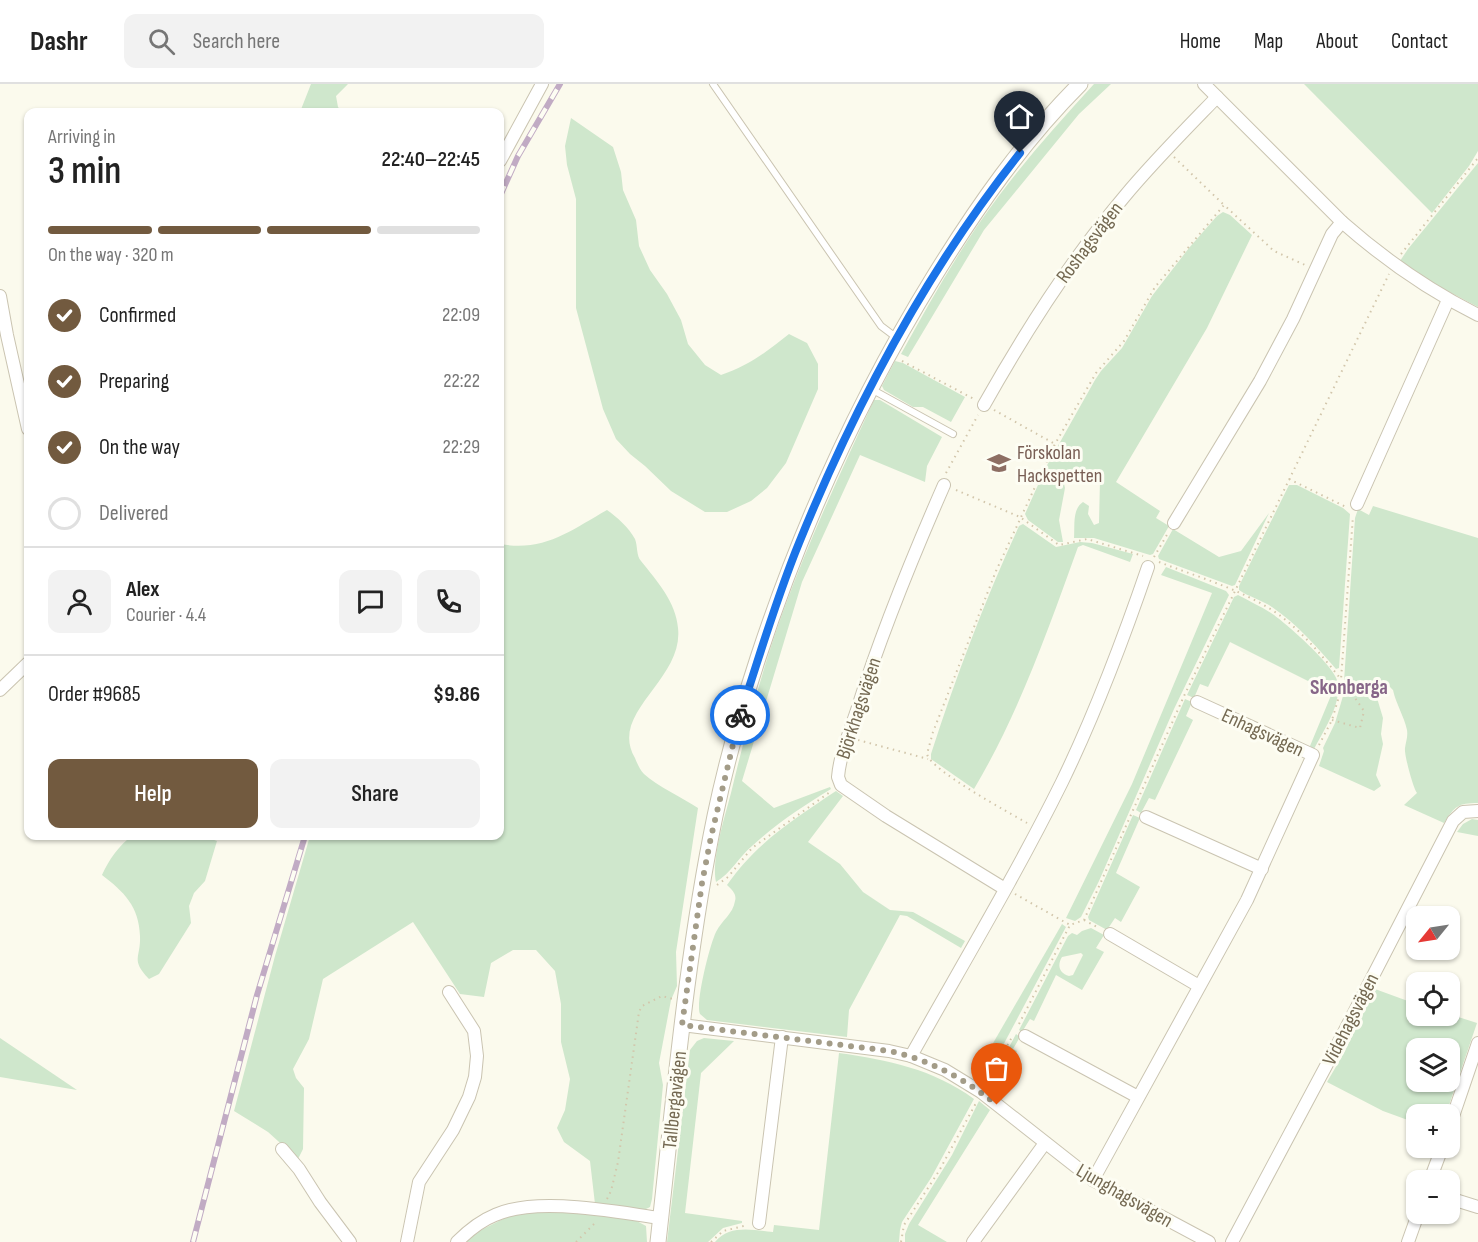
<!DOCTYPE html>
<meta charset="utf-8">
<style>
:root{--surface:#fff;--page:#f2f2f2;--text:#222;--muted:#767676;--line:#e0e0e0;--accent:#725a3f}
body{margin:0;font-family:"Sofia Sans Condensed",sans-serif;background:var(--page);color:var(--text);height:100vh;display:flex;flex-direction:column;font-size:22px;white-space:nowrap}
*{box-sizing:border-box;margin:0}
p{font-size:20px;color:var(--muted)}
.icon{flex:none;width:33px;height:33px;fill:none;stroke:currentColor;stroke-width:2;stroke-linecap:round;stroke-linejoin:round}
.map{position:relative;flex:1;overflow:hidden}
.drawer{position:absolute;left:24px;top:24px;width:480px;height:732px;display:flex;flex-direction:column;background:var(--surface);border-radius:12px;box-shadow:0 2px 4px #0004}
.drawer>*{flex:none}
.needle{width:39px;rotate:240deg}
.fabs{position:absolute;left:1406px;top:822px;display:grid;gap:12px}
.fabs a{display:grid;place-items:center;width:54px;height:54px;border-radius:12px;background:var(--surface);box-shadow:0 2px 4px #0004;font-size:30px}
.pin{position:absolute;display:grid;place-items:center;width:51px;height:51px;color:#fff;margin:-62px -26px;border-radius:50% 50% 50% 0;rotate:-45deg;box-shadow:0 0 6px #0007}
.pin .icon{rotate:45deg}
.courier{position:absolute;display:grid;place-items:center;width:60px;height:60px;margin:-30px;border:4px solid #1a73e8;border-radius:50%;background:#fff;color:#222;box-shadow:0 2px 8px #0007}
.summary em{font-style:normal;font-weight:600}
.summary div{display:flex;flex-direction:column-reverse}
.summary{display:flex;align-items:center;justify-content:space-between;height:102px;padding:0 24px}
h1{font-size:39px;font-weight:600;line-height:45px}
.bar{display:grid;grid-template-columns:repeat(4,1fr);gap:9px 6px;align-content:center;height:72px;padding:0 24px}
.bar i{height:8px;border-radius:4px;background:var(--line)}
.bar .selected{background:var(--accent)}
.bar p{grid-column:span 4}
.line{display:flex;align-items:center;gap:15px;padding:0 24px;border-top:2px solid var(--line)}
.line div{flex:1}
.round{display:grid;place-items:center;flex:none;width:63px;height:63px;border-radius:12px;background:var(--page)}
ol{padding:0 24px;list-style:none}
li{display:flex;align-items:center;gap:18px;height:66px}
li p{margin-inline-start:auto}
li .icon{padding:6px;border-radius:50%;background:var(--accent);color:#fff;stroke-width:4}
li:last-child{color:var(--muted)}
li i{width:33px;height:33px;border:3px solid var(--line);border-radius:50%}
.action{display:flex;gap:12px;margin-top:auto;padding:12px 24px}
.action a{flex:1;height:69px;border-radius:12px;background:var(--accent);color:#fff;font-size:24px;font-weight:600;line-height:69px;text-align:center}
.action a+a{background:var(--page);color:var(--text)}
header{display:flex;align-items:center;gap:36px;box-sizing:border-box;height:84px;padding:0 30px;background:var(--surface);border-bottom:2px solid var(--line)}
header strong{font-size:28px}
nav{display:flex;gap:33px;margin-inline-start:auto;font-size:21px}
.search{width:420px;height:54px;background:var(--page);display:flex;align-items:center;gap:15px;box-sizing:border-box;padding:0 21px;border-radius:12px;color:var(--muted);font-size:22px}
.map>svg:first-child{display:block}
</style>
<header>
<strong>Dashr</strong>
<div class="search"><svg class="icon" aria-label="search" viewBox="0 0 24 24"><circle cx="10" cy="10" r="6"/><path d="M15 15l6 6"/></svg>Search here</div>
<nav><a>Home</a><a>Map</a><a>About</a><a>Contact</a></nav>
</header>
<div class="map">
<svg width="1478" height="1158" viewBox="0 0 1478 1158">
<rect width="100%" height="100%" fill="#fbfaed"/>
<!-- green -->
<g fill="#cfe7cc" fill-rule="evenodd">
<polygon points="311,0 348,0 336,12 338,23 342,28 300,28"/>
<path d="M1094 0H1111L1079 30 984 146 908 273 901 270C931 216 961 162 998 113 1028 73 1060 37 1094 0Z"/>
<polygon points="1304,0 1478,0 1478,67 1469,82 1432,129"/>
<path d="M571 34 613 63 621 88 623 106 636 136 639 162 650 186 667 210 681 236 688 260 705 281 721 291C748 282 768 267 789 250L807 259 818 280V305L786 379 767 404 751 417 727 428H705L671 407 645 382 630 370 616 355 603 325 576 224V115L567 81 565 62Z"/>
<polygon points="1478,79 1478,223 1440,203 1400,177 1408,165"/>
<path d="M1223 128 1230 131 1252 151 1207 244 1116 398 1160 427 1156 434 1169 442 1153 470 1150 471 1094 454H1074C1075 442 1072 425 1083 418L1089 422 1088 430 1094 441 1099 439 1100 396C1091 387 1074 382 1062 390L1065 404 1059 436 1063 458H1058L1028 436 1025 430 1046 383 1095 296 1101 287 1122 264 1152 212 1189 164 1217 132Z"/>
<polygon points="895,277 903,279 965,313 951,338 923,323 913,323 884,306 882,302"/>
<path d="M874 316H880L942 353 927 382 925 398 860 371 802 498 742 697 774 724 830 703 831 705C803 722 776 740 752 762 739 773 731 789 716 798 711 776 725 732 731 709 746 647 762 585 784 525 810 454 842 385 874 316Z"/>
<path d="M1289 401H1297L1343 424 1350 430 1339 584 1336 585C1317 563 1297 540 1272 523 1262 516 1249 513 1239 506V502Z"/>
<path d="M1373 422 1478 454V719C1458 719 1455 722 1444 739L1404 721 1417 709C1413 704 1404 670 1405 664 1406 657 1408 653 1407 646 1404 632 1396 620 1393 606L1390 603 1377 614 1383 634 1381 650 1383 660 1376 691 1381 702 1374 707 1319 682 1324 667 1323 664 1335 639 1343 612 1355 434 1358 425 1369 431Z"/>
<path d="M607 426C617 433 629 444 635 455 638 463 636 471 641 477 657 497 676 518 678 544 684 596 608 628 635 674 637 679 640 686 644 690 657 702 683 714 698 724L676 868 677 902 671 916 659 979 663 1001 652 1115 650 1123 644 1126 595 1120 590 1077 564 1058 557 1044 565 1026 570 995 561 958V920L555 887 536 866H513L491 879 484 913 460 910 413 838 323 895 309 955 293 985 296 994 304 1004 303 1065 298 1075 268 1048 234 1027 275 872 310 752H500V460C544 468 570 447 607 426Z"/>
<polygon points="1269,429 1235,501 1232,502 1159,475 1158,472 1173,445 1219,473 1241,467"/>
<path d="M1023 440 1056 463 1080 458 1092 459 1133 470 1130 478 1083 461 1078 463C1048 546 1019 629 974 705L931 675V670C956 592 985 516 1019 442Z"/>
<polygon points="1166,483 1226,507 1229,511 1174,625 1099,797 1081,833 1075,837 1066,834 1132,700 1212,509 1161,491"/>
<path d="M1238 511C1249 517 1260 522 1271 529 1285 538 1336 583 1338 599 1341 621 1324 646 1314 665L1310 662 1332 609 1230 558 1208 603 1200 600 1194 614 1187 611 1234 513Z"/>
<polygon points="1185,615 1192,618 1186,632 1193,636 1155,716 1149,714 1141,729 1136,726"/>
<path d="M836 707 843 712 808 758 840 780 863 808 890 826 913 828 965 857 961 864 907 832 900 831 849 926 847 953 707 936 700 930C695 919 710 860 716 848 722 836 733 830 735 817 737 810 732 806 727 801 756 759 794 735 836 707Z"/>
<polygon points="1133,731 1140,734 1116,789 1140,803 1121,838 1115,834 1107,846 1089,836 1088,833"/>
<polygon points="1472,735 1478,736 1478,752 1457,748 1463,740"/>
<path d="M132 752H203L217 757 205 797 194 809 189 822 191 839 159 890 149 895C130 875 141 874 140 852 139 822 124 808 102 791 108 777 120 760 132 752Z"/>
<polygon points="1062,840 1066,843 983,999 974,992"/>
<path d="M1091 844 1104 851 1096 864 1104 868 1082 906 1056 891 1034 937 1030 935 1022 948 1019 946 1068 852 1072 849 1077 851 1082 847ZM1081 869 1083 871 1073 891 1069 892C1059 889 1057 881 1062 873Z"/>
<path d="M1375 905 1416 920V932L1449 930 1477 939 1446 1030H1416V1039L1383 1027 1327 998 1344 969ZM1449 964V998H1416V964Z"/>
<polygon points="1016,950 1020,953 1013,965 1017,967 995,1009 988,1003"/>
<polygon points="0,954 77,1006 0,993"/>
<polygon points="704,954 734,957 701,989 685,1129 742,1137 742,1139 723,1144 708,1158 667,1158 690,966 697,957"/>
<path d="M839 969C888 976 933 985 974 1015L931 1094 902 1138 900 1146 899 1158H715C729 1140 754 1146 773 1148L774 1141 819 1146Z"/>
<polygon points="979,1017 990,1026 918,1141 947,1158 905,1158 905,1150 909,1140 952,1071"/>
<polygon points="551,1126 633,1135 646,1142 647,1158 464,1158 473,1150 509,1132"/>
</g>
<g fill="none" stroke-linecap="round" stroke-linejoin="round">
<!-- service casing -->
<g stroke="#cac4b1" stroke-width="8">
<g id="service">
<polyline points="713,0 881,242 897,254"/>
<polyline points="873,306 953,350"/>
</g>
</g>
<!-- minor casing -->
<g stroke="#cac4b1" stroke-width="14">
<g id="minor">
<path d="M1204 0 1342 138C1384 175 1428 206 1478 231"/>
<polyline points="500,77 542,0"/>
<polyline points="0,212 7,251 28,345"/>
<path d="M984 321C1025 248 1070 177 1124 113 1153 78 1185 46 1217 13"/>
<path d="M944 401C912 474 882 547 858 623 851 645 840 669 838 693L841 701 886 732 1005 805"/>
<polyline points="1357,420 1448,216"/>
<polyline points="1174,439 1260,297 1293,235 1332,150 1342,138"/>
<polyline points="0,606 28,579"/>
<polyline points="1146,733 1262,785"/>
<polyline points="1110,850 1199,902"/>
<polyline points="682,941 889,967 911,972 945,986 981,1008 1093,1096 1209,1158"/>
<polyline points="1025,952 1138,1013"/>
<path d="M911 972C962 881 1016 791 1062 698 1096 628 1123 556 1148 483"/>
<polyline points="1449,1044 1478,959"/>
<polyline points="282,1065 299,1085 320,1118 350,1158"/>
<polyline points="1093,1096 1247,816 1313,671 1197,618"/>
<polyline points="1430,1096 1442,1064"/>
<polyline points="1449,1114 1478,1123"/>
<polyline points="759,1139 782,953"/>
<polyline points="407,1158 419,1098 453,1046 469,1013 475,993 477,972 474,947 449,908"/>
<path d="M457 1158C468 1147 480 1137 495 1131 537 1112 615 1128 660 1134"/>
<polyline points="973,1158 1045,1059"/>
<polyline points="1232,1158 1342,952 1453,737 1463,728 1478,727"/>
<polyline points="1408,1158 1418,1130"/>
</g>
</g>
<!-- tertiary casing -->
<g stroke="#cac4b1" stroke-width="17">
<path id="tertiary" d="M658 1158C674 1016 686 873 715 732 726 679 741 626 758 574 802 440 861 311 935 191 977 123 1023 57 1080 0"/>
</g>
<!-- path -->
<g stroke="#d2c6ab" stroke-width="2" stroke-dasharray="1.5 4.5" stroke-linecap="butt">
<polyline points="1174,73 1224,121"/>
<polyline points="1401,170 1478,74"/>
<polyline points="902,277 974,315"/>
<polyline points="994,326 1055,360"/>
<polyline points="946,389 978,331"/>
<polyline points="1289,395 1346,423"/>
<polyline points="956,406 1020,433 1059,461 1087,455 1143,472"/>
<polyline points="1154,473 1168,449"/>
<path d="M1159 478C1195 492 1234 503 1267 523 1296 540 1319 568 1340 594"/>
<polyline points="1332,636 1360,644 1364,627 1353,611 1340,609"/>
<polyline points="858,656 928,675"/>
<polyline points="1319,661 1332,636 1340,609 1353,432"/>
<path d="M1027 739C1010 729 930 686 927 670L933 648 996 487 1055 360 1096 289 1124 257 1155 203 1224 121 1274 167 1305 181"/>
<polyline points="717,801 728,793 752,764 830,708"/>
<polyline points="1015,810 1070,841"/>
<polyline points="1084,836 1099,844"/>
<polyline points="1019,940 1070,841 1084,836 1184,612 1389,190"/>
<polyline points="987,998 1012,953"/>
<polyline points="607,1115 611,1107 618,1078 639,928 642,922 662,912 673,915"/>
<polyline points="576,1158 595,1139"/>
<polyline points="711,1158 723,1147 748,1141"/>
<polyline points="901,1158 904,1141 939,1087 976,1019"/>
</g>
<!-- service -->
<use href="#service" stroke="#fff" stroke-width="6"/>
<!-- minor -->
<use href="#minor" stroke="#fff" stroke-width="12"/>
<!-- tertiary -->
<use href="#tertiary" stroke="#fff" stroke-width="15"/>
<!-- rail casing -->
<g stroke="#c1abc4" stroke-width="6">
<g id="rail">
<polyline points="500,112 518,72 560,0"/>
<polyline points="193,1158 257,911 305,752"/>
</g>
</g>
<!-- rail -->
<use href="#rail" stroke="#fdfdf3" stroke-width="4" stroke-dasharray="11" stroke-linecap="butt"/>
</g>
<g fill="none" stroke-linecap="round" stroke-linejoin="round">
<!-- done -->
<path stroke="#a39c88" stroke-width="6" stroke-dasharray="0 10.8" d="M740 631 711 753 702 799 682 941 890 967C930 976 965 995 997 1021"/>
<!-- route -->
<path stroke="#1a73e8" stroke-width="8" d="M740 631C759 574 776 515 799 459 855 321 927 186 1020 69"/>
</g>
<!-- icons -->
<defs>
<g id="school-bare" transform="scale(1.8)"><path d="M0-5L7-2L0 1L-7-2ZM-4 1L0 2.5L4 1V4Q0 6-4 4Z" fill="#8d6e63" stroke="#fdfdf3" stroke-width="2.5" paint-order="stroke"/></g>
</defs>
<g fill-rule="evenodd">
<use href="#school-bare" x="999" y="379"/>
</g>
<g text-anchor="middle" stroke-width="6" stroke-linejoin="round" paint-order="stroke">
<!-- street labels -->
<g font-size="20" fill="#746952" stroke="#fdfdf3">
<text transform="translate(1089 158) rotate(-53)" y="7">Roshagsvägen</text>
<text transform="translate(858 624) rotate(-72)" y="7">Björkhagsvägen</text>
<text transform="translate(1263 648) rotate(25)" y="7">Enhagsvägen</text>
<text transform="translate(1350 935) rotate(-63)" y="7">Videhagsvägen</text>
<text transform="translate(674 1016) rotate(-84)" y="7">Tallbergavägen</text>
<text transform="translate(1125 1111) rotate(30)" y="7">Ljunghagsvägen</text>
</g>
<!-- education labels -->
<g font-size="20" fill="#785e54" stroke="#fdfdf3" text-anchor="start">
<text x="1017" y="375">Förskolan<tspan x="1017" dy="23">Hackspetten</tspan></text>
</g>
<!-- neighbourhood labels -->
<g font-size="21" font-weight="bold" fill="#876688" stroke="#fdfdf3">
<text x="1349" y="610">Skonberga</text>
</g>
</g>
</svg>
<div class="fabs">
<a><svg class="needle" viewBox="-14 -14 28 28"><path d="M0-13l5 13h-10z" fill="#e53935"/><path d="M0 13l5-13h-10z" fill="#767676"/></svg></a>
<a><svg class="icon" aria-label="locate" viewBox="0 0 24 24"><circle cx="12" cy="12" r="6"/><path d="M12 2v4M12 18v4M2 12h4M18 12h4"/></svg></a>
<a><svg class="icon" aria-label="layers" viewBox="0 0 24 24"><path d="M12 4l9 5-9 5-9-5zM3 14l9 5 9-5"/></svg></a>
<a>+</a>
<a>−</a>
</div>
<div class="pin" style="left:997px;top:1021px;background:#ea580c"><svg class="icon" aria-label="bag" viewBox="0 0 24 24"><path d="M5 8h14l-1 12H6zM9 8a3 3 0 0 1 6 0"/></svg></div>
<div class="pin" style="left:1020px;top:69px;background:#1f2937"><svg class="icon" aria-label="home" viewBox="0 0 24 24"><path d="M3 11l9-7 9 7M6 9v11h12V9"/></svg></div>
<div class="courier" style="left:740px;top:631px"><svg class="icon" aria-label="bike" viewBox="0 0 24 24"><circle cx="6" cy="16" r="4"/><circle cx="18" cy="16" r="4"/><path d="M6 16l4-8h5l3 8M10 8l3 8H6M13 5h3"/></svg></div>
<section class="drawer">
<div class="summary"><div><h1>3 min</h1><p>Arriving in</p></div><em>22:40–22:45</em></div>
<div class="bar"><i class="selected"></i><i class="selected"></i><i class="selected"></i><i></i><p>On the way · 320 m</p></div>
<ol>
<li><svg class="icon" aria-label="check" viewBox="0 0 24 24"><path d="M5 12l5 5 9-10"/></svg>Confirmed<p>22:09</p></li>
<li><svg class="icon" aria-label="check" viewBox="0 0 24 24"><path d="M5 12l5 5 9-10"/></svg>Preparing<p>22:22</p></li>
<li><svg class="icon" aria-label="check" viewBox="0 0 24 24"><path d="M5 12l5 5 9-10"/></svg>On the way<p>22:29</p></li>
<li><i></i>Delivered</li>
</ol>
<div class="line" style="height:108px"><a class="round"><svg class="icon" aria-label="person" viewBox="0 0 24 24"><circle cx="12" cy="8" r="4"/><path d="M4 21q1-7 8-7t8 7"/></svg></a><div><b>Alex</b><p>Courier · 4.4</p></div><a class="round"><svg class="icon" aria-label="chat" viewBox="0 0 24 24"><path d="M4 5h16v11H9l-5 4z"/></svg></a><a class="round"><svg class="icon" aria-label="phone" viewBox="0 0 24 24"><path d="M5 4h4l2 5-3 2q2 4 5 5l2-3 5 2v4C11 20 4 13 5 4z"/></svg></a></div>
<div class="line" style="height:78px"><div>Order #9685</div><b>$9.86</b></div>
<div class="action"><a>Help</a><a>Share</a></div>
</section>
</div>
